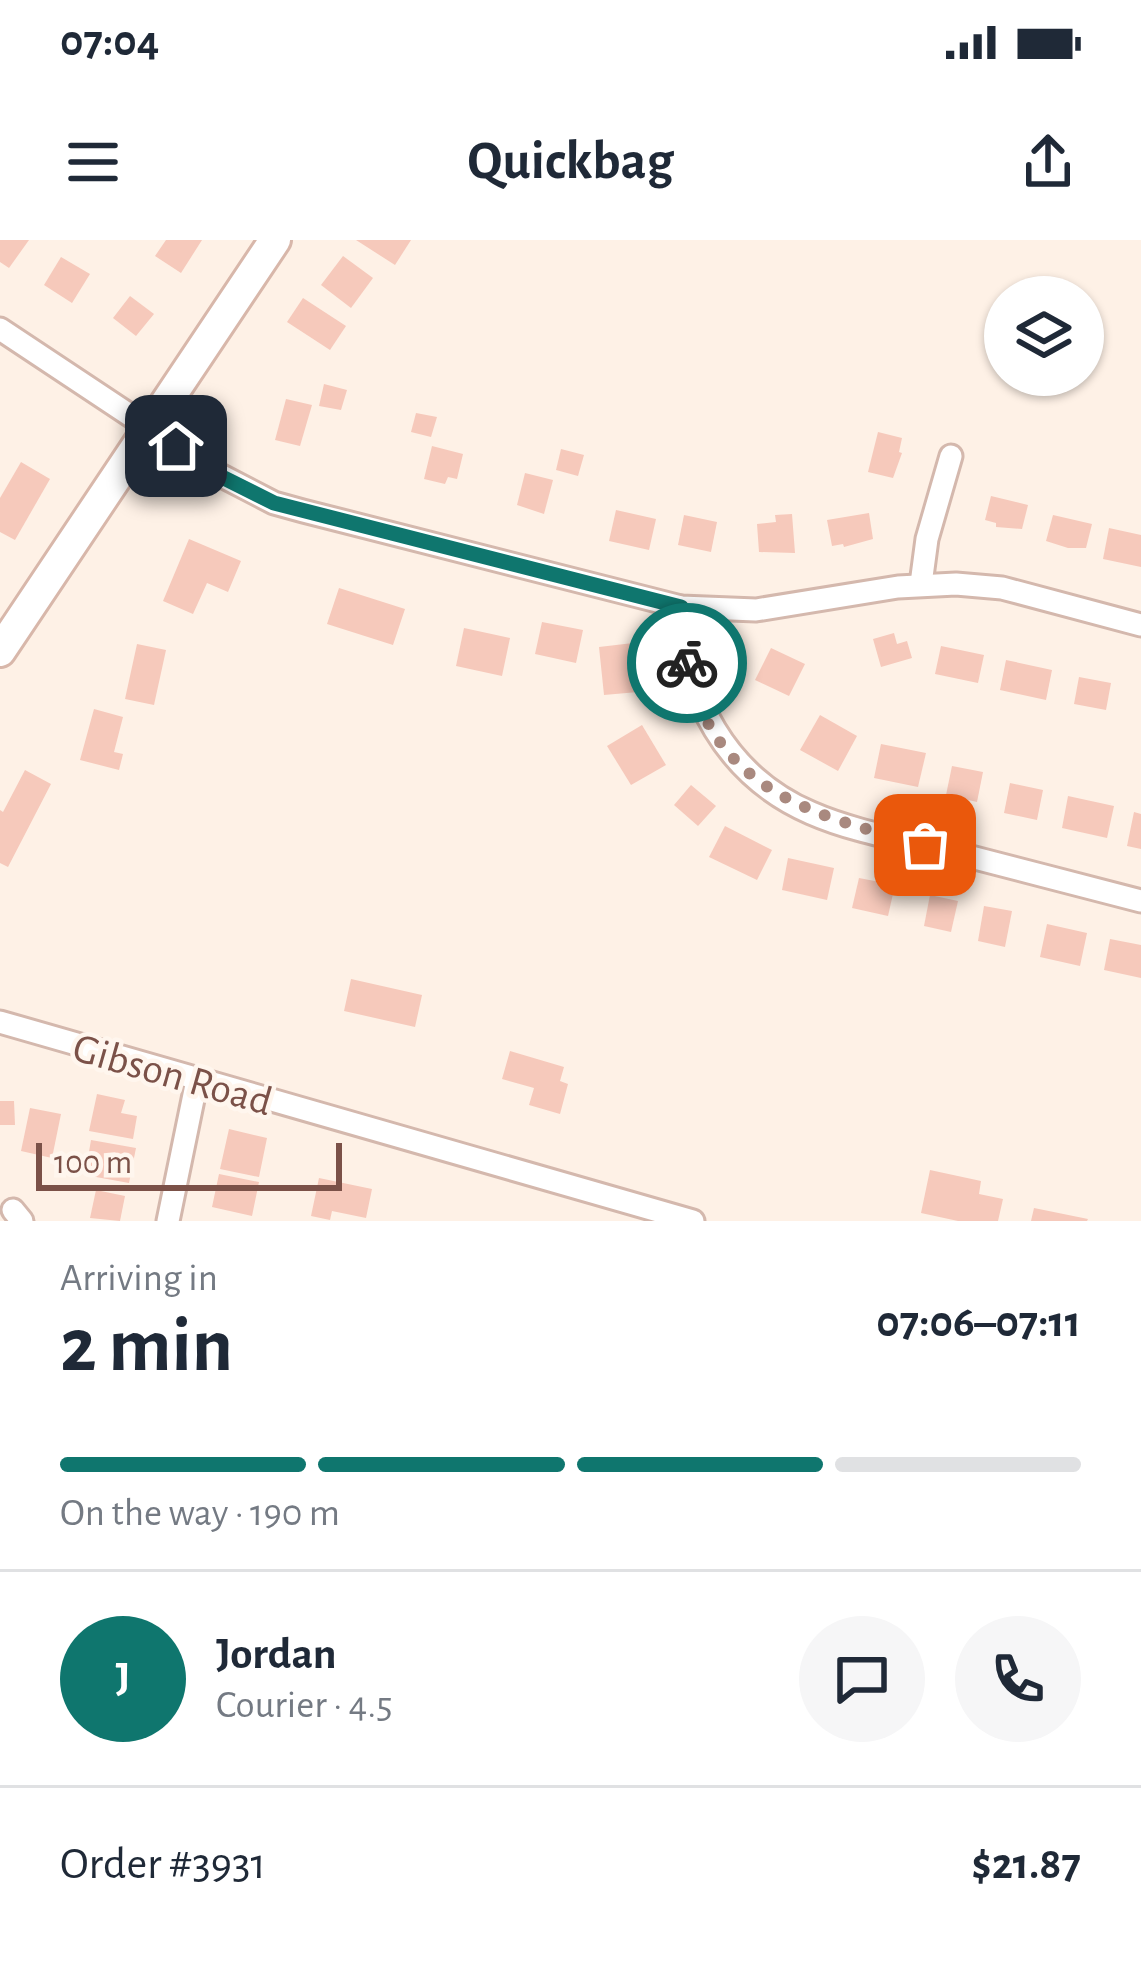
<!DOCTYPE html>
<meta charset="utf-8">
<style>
:root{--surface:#fff;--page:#f6f6f7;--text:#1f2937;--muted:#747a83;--line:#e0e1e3;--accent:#0f766e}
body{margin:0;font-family:"Alegreya Sans",sans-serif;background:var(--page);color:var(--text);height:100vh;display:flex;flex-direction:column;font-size:45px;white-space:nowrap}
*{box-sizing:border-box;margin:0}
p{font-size:39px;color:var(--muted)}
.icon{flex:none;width:66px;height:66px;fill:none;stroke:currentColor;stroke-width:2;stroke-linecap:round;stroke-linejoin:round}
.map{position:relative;height:981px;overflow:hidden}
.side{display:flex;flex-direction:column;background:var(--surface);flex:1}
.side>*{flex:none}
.fabs{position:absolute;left:984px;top:36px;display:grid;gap:24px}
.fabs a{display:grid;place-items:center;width:120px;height:120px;border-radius:50%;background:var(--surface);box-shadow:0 3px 9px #0004;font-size:60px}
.scale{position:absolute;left:36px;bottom:30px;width:306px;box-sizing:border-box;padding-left:12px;border:6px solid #7b5148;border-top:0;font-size:33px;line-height:42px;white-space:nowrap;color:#7b5148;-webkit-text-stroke:9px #fff6ee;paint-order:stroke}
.pin{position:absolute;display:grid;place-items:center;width:102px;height:102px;color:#fff;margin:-51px;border-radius:24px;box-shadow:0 6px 18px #0006}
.courier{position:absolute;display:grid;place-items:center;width:120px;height:120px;margin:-60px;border:9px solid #0f766e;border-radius:50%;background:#fff;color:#222;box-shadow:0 3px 15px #0007}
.overview em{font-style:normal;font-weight:600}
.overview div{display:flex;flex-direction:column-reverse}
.overview{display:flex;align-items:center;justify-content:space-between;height:204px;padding:0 60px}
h1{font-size:78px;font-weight:600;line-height:90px}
.bar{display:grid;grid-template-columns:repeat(4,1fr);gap:18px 12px;align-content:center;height:144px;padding:0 60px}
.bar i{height:15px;border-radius:9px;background:var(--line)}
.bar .on{background:var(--accent)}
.bar p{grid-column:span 4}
.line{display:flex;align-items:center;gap:30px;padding:0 60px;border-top:3px solid var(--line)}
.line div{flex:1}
.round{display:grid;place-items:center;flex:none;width:126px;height:126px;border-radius:63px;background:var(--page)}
.status{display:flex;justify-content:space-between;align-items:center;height:84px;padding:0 60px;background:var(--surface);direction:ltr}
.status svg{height:33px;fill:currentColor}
header{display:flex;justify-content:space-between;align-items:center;height:156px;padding:0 60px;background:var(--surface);font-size:54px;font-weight:600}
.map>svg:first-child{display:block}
</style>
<div class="status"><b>07:04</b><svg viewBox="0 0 49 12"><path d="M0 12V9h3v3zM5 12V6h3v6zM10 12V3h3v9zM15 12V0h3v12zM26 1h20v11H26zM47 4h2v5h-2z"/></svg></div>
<header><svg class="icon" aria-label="menu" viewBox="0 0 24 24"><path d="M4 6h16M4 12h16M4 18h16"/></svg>Quickbag<svg class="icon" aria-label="share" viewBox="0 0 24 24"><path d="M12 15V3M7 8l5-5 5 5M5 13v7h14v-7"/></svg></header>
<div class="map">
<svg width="1141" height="981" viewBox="0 0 1141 981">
<rect width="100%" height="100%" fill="#fef1e6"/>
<!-- building -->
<g fill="#f6c9bb">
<polygon points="0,0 29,0 9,28 0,22"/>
<polygon points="166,0 202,0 181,33 155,16"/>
<polygon points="356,0 411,0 395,25"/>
<polygon points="343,16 373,38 351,68 321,45"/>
<polygon points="61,17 90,34 72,63 44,45"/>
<polygon points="130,56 154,74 136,96 113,78"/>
<polygon points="303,58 346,86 330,110 287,82"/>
<polygon points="324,144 347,150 341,170 319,166"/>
<polygon points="286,159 312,165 300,206 275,200"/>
<polygon points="416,173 437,177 431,197 411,192"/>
<polygon points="878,192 902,198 899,212 902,213 893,238 868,232"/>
<polygon points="432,206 463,214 457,239 448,237 445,244 424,239"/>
<polygon points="561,209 584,215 578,236 556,230"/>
<polygon points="21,222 50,239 15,300 0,292 0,258"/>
<polygon points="525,233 553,240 544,274 517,265"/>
<polygon points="991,256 1028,265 1022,289 996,287 996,283 985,280"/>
<polygon points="616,270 656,279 649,310 609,301"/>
<polygon points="869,273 873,299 844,307 843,304 832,306 827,280"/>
<polygon points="792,274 795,313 759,312 757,284 776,282 775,275"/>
<polygon points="684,275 717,282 711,312 678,305"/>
<polygon points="1053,275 1092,284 1086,308 1068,308 1046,301"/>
<polygon points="1109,288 1141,295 1141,327 1103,319"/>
<polygon points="189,299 241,321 228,352 207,343 193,374 163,361"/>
<polygon points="339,348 405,369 393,405 327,384"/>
<polygon points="542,382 583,390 576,423 535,414"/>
<polygon points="464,388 510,398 502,436 456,426"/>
<polygon points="894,393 897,404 907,401 912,418 881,427 873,399"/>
<polygon points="633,403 638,452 604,455 599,407"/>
<polygon points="137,404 166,410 154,465 125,459"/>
<polygon points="941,406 984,415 978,443 935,434"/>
<polygon points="771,408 805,424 789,456 755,440"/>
<polygon points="1006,420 1052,430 1046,460 1000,450"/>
<polygon points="1079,437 1111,443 1106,470 1074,464"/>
<polygon points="94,469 123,477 114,512 123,514 119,530 80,520"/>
<polygon points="820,475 857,496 838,531 800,510"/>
<polygon points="642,485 666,525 631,545 607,506"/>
<polygon points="881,504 926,513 918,547 874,538"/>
<polygon points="952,526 983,532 977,562 946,555"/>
<polygon points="25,530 51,544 8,627 0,623 0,570 3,572"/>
<polygon points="1010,543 1043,550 1037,580 1004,573"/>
<polygon points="691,545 716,566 698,586 674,565"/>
<polygon points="1068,556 1114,566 1107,598 1062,588"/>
<polygon points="1134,572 1141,574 1141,609 1127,606"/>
<polygon points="725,586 772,610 757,640 709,617"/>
<polygon points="788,618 834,628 827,660 782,650"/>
<polygon points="859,638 895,645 888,676 852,668"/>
<polygon points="930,655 958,661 951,692 924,686"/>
<polygon points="984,666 1012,671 1005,707 978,701"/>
<polygon points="1047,684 1087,693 1080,726 1040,717"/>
<polygon points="1110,699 1141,705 1141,738 1104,730"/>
<polygon points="351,739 422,755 415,787 344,771"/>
<polygon points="510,811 564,827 560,841 568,844 560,874 529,865 534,848 502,839"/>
<polygon points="97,854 125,860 121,873 137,876 133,899 89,891"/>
<polygon points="0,861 14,861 15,885 0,885"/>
<polygon points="30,868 61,874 52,918 21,911"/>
<polygon points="229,889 267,898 259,937 220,929"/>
<polygon points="91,900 136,908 129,943 85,935"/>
<polygon points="930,930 981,941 979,954 1003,959 998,981 958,981 921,973"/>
<polygon points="219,934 259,942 252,976 212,967"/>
<polygon points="319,938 372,949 366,978 332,971 330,980 311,976"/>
<polygon points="96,950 125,956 120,981 90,978"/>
<polygon points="1034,968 1088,979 1087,981 1031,981"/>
</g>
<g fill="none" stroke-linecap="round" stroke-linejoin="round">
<!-- street casing -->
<g stroke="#d4b8ad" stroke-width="27">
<g id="street">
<polyline points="0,89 220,235 274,263 303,271 681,367 756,370 898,347 956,344 1002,348 1141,385"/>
<polyline points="921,344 927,299 951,216"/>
<path d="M681 367C683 456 726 536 811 573 852 591 900 599 944 610 1010 627 1075 644 1141 661"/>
<polyline points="0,782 693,981"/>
<polyline points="13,970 22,981"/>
<polyline points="168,981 197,840"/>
</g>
</g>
<!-- secondary casing -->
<g stroke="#d8b7aa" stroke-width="36">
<polyline id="secondary" points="0,411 275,0"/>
</g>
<!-- street -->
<use href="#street" stroke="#fff" stroke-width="21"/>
<!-- secondary -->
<use href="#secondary" stroke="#fff" stroke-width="30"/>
</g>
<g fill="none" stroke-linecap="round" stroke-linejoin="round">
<!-- done -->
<path stroke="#a9897f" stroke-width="12" stroke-dasharray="0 21.6" d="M687 423C713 552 816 576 925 605"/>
<!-- route -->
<polyline stroke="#0f766e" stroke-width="15" points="176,206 220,236 274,263 681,367 687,423"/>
</g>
<g text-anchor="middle" stroke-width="9" stroke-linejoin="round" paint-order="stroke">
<!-- street labels -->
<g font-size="42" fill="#7b5148" stroke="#fff6ee">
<text transform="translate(173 833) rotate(16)" y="15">Gibson Road</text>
</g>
</g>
</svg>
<div class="fabs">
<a><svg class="icon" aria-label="layers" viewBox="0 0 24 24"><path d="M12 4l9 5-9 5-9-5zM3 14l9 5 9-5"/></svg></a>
</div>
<div class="scale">100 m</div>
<div class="pin" style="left:925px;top:605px;background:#ea580c"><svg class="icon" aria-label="bag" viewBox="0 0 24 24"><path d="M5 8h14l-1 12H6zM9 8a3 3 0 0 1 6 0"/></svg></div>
<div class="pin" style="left:176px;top:206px;background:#1f2937"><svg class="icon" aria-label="home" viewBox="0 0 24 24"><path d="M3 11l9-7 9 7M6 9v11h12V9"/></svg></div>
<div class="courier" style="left:687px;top:423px"><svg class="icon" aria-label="bike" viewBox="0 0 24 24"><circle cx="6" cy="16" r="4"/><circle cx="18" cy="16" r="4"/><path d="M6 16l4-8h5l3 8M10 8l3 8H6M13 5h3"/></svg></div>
</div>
<section class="side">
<div class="overview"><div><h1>2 min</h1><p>Arriving in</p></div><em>07:06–07:11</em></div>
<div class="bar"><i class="on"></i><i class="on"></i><i class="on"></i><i></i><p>On the way · 190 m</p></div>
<div class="line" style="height:216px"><b class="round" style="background:var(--accent);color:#fff">J</b><div><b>Jordan</b><p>Courier · 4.5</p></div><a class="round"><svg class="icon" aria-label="chat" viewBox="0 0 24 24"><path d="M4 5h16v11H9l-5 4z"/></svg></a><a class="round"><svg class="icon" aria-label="phone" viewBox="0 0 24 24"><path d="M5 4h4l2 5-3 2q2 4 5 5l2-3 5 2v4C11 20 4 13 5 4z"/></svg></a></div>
<div class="line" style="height:156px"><div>Order #3931</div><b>$21.87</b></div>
</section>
